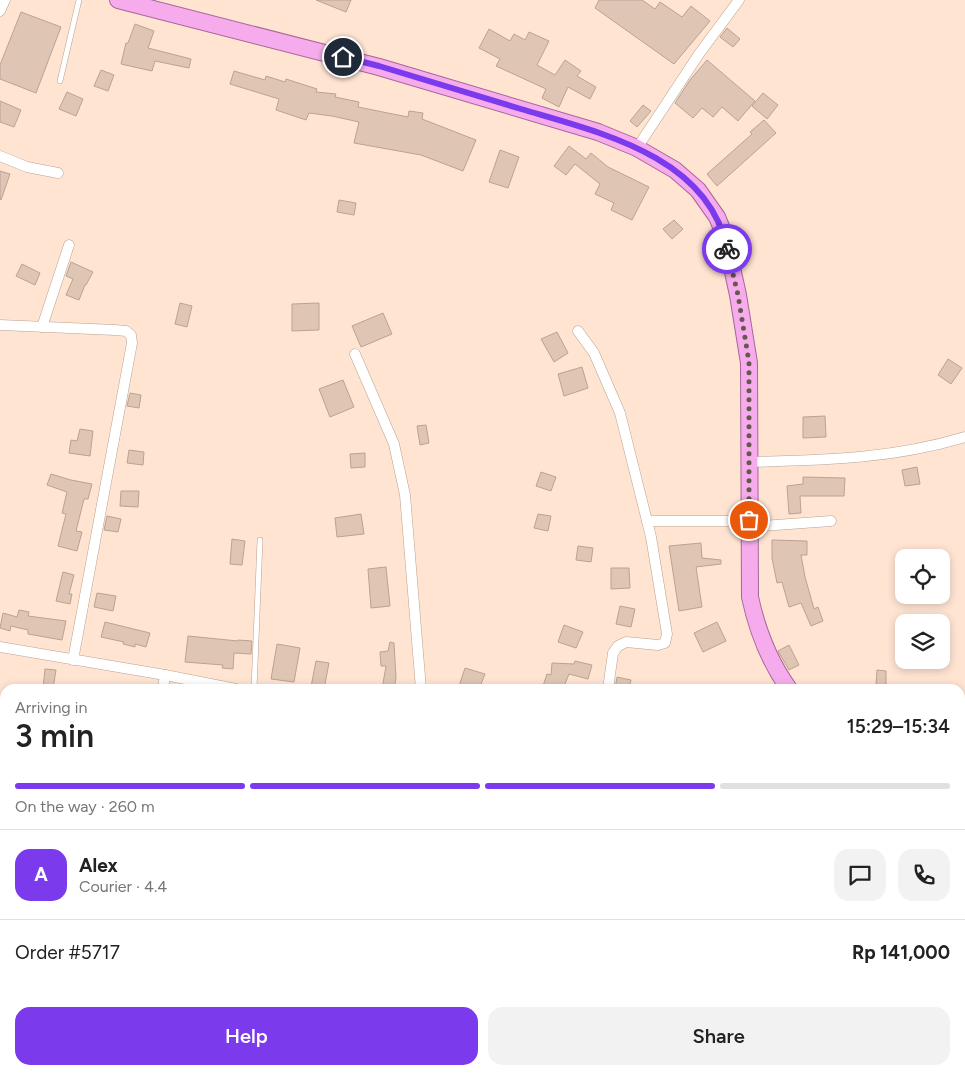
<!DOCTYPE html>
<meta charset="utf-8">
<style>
:root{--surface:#fff;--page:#f2f2f2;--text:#222;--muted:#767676;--line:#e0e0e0;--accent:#7c3aed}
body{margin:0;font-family:Figtree,sans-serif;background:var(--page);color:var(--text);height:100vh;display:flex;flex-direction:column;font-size:19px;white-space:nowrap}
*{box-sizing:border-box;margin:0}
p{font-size:16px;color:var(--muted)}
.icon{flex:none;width:28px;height:28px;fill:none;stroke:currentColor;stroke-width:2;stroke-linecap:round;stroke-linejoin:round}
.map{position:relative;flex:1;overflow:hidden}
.panel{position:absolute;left:0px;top:684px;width:965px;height:391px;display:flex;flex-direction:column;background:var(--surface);border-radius:15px 15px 0 0;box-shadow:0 2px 8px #0003}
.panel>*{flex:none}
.fabs{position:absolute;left:895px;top:549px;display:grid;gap:10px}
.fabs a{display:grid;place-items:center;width:55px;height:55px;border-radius:10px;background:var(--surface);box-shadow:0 2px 8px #0003;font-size:25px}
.pin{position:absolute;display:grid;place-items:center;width:42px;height:42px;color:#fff;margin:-21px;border:2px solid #fff;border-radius:50%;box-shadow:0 1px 5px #0007}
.courier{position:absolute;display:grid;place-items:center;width:50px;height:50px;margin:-25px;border:4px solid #7c3aed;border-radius:50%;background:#fff;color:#222;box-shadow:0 1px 6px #0007}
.overview em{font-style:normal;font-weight:600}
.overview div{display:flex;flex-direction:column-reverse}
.overview{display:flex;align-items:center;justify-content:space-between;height:85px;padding:0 15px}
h1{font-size:32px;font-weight:600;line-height:38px}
.bar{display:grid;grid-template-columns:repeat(4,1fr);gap:8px 5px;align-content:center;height:60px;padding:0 15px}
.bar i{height:6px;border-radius:4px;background:var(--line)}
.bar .selected{background:var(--accent)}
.bar p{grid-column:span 4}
.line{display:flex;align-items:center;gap:12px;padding:0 15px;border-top:1px solid var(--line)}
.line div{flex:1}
.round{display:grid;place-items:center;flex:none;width:52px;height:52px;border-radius:15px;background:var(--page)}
.cta{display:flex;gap:10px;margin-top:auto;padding:10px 15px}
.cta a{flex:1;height:58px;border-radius:15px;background:var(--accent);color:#fff;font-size:20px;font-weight:600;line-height:58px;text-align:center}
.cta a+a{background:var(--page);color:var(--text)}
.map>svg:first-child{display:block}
</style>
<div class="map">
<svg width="965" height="1074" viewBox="0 0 965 1074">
<rect width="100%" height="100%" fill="#ffe4d2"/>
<!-- building -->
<g fill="#dfc5b4" stroke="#bba291">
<polygon points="316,0 351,0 346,12"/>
<polygon points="599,0 642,0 655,9 660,2 682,17 691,6 710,21 674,64 595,8"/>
<polygon points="21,12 61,27 36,93 0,79 0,65"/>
<polygon points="135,24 154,31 148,48 191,59 189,68 155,61 152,71 121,64 126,43 128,43"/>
<polygon points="727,28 740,39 733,47 720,37"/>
<polygon points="489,29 510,41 514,34 525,40 529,32 549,41 537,65 555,75 565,60 581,71 577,76 596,87 590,99 568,87 559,107 542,98 546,89 496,66 500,59 479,48"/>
<polygon points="707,60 755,101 738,121 722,107 713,117 702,108 693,118 675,103 690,80"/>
<polygon points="101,70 114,75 108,91 94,86"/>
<polygon points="234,71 265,80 266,76 285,82 286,79 317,89 316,92 336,94 335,97 359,102 358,107 408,117 409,111 423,113 422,119 476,140 463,171 421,155 354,143 359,122 332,116 309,113 306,120 276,110 279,99 230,84"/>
<polygon points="67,92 83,99 76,116 59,109"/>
<polygon points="763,93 778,105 767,119 752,106"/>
<polygon points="0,101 21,110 14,127 0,122"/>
<polygon points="643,105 651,111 637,127 630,121"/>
<polygon points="764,120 776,133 717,186 707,174 752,134 750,132"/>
<polygon points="569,146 586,159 591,153 608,167 649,187 632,220 611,210 614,203 595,194 600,184 575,164 566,175 554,166"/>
<polygon points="500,150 519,157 508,188 489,182"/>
<polygon points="0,171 10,174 1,200 0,199"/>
<polygon points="339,200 356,203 354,215 337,212"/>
<polygon points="674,220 683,229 672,239 663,229"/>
<polygon points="71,262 93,272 86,285 85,285 79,300 66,295 73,279 66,276"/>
<polygon points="22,264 40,273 35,285 16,276"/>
<polygon points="180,303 192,306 187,327 175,324"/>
<polygon points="319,303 319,330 292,331 292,304"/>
<polygon points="383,313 392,334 361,347 352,326"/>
<polygon points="557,332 568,353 554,362 541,339"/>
<polygon points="948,359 962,368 951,384 938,375"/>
<polygon points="582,367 588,388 564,396 558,374"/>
<polygon points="343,380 354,407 330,417 319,389"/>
<polygon points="130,393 141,395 139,408 127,406"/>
<polygon points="825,416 826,437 803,438 803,417"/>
<polygon points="426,425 429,443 420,445 417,426"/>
<polygon points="80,429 93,431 90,456 69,453 71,440 77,441"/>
<polygon points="129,450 144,452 143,465 127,463"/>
<polygon points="365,453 365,467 351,468 350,454"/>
<polygon points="917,467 920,484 905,486 902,470"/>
<polygon points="541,472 556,477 551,491 536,486"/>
<polygon points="51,474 71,480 92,484 88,499 84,499 76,531 82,532 77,551 58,546 66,514 62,513 67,492 47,485"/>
<polygon points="803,477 845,478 844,496 800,496 801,513 789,514 787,486 803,484"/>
<polygon points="121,491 139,491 138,507 120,506"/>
<polygon points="361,514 364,534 337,537 335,518"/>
<polygon points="538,514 551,516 548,531 534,528"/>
<polygon points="107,516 121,519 118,532 104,530"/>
<polygon points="232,539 245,541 242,565 230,564"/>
<polygon points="772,540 807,541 807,555 801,555 805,577 814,609 818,607 823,621 811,626 801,603 789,607 782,582 777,583 772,558"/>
<polygon points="701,543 702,558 721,560 721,564 696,567 702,607 679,611 669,546"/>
<polygon points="578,546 593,548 591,562 576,560"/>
<polygon points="386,567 390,606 371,608 368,569"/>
<polygon points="611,568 629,568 630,588 611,589"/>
<polygon points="63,572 74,575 69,594 72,594 70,604 56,601"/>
<polygon points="97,593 116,596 113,611 94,607"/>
<polygon points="620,606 635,609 631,627 616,624"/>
<polygon points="19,610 29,612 28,616 66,621 62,640 28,634 28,630 11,626 10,631 0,628 3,613 17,617"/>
<polygon points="105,622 150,633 146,647 135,644 135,647 123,644 124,642 101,637"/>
<polygon points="717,622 726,641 703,652 694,633"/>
<polygon points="564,625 583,632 576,648 558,642"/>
<polygon points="188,636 238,641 238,640 252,641 251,654 234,653 233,669 222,668 223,665 185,662"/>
<polygon points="390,642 394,643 396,678 394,689 382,689 386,666 381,666 380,652 388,651"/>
<polygon points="277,644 300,648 294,682 271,679"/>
<polygon points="789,645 799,665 789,670 778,651"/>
<polygon points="316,661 329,663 324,689 311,687"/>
<polygon points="575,661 592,665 588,679 569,674 563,689 542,689 547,674 551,675 552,663 574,664"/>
<polygon points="465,668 485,674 479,689 458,689"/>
<polygon points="45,669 56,670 53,689 43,689"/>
<polygon points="877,670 886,671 886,686 876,685"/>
<polygon points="617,677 631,680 629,689 615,689"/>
</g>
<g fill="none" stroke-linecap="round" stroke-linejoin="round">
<!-- service casing -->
<g stroke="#baa191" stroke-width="6">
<g id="service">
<polyline points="60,81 79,0"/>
<polyline points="254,689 260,540"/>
</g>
</g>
<!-- minor casing -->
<g stroke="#baa191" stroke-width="11">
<g id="minor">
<polyline points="0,11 5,0"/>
<polyline points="637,148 699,54 739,0"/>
<polyline points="0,156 27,167 58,173"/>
<polyline points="0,325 115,330 126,331 131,335 132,343 73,660"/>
<polyline points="42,327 69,245"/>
<polyline points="578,331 594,353 620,413 651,537 667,634 665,643 658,645 626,642 618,646 613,653 608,689"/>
<polyline points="355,354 394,444 405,495 421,689"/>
<path d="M750 462C825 460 892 459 965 437"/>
<polyline points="647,521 749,521"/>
<polyline points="749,527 831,521"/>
<polyline points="0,647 165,675 236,689"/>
<polyline points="163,689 165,675"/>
<polyline points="960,824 965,813"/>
<polyline points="620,1074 623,1070"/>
<polyline points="912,1074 912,1070"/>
</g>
</g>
<!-- trunk casing -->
<g stroke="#a66799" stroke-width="18">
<g id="trunk">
<path d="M118 0 379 67 598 132 637 148 675 170 698 190 717 217 725 236 738 295 749 363 750 597C757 630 769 661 789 689"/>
<polyline points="960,786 965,789"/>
</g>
</g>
<!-- service -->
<use href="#service" stroke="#fff" stroke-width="5"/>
<!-- minor -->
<use href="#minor" stroke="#fff" stroke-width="10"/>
<!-- trunk -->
<use href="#trunk" stroke="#f6acec" stroke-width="16"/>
</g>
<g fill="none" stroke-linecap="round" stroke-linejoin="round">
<!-- done -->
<polyline stroke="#67584e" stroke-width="5" stroke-dasharray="0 9" points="727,249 738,295 749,362 749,520"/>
<!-- route -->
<path stroke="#7c3aed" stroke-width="6" d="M343 57 379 66C427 81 474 95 521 109 598 132 709 156 727 249"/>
</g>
</svg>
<div class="fabs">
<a><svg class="icon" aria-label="locate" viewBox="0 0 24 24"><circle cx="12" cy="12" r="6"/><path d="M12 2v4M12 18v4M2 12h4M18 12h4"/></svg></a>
<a><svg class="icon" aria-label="layers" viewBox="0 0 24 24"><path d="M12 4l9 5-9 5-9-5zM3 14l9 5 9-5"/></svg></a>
</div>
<div class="pin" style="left:749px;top:520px;background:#ea580c"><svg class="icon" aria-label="bag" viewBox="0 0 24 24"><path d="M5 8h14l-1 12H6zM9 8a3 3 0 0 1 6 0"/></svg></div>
<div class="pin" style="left:343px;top:57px;background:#1f2937"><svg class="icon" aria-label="home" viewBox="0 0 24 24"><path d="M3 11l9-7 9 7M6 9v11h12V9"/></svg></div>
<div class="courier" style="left:727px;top:249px"><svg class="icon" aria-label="bike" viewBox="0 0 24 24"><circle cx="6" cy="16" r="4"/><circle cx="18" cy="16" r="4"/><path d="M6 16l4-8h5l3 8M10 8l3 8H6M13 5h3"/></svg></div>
<section class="panel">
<div class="overview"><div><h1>3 min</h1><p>Arriving in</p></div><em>15:29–15:34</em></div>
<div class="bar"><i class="selected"></i><i class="selected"></i><i class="selected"></i><i></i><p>On the way · 260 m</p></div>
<div class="line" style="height:90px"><b class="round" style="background:var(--accent);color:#fff">A</b><div><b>Alex</b><p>Courier · 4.4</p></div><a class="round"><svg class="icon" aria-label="chat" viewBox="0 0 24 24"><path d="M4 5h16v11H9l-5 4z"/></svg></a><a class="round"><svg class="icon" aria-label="phone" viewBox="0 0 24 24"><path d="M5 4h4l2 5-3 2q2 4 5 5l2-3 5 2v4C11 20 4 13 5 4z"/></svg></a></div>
<div class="line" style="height:65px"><div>Order #5717</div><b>Rp 141,000</b></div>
<div class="cta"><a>Help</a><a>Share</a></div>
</section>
</div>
